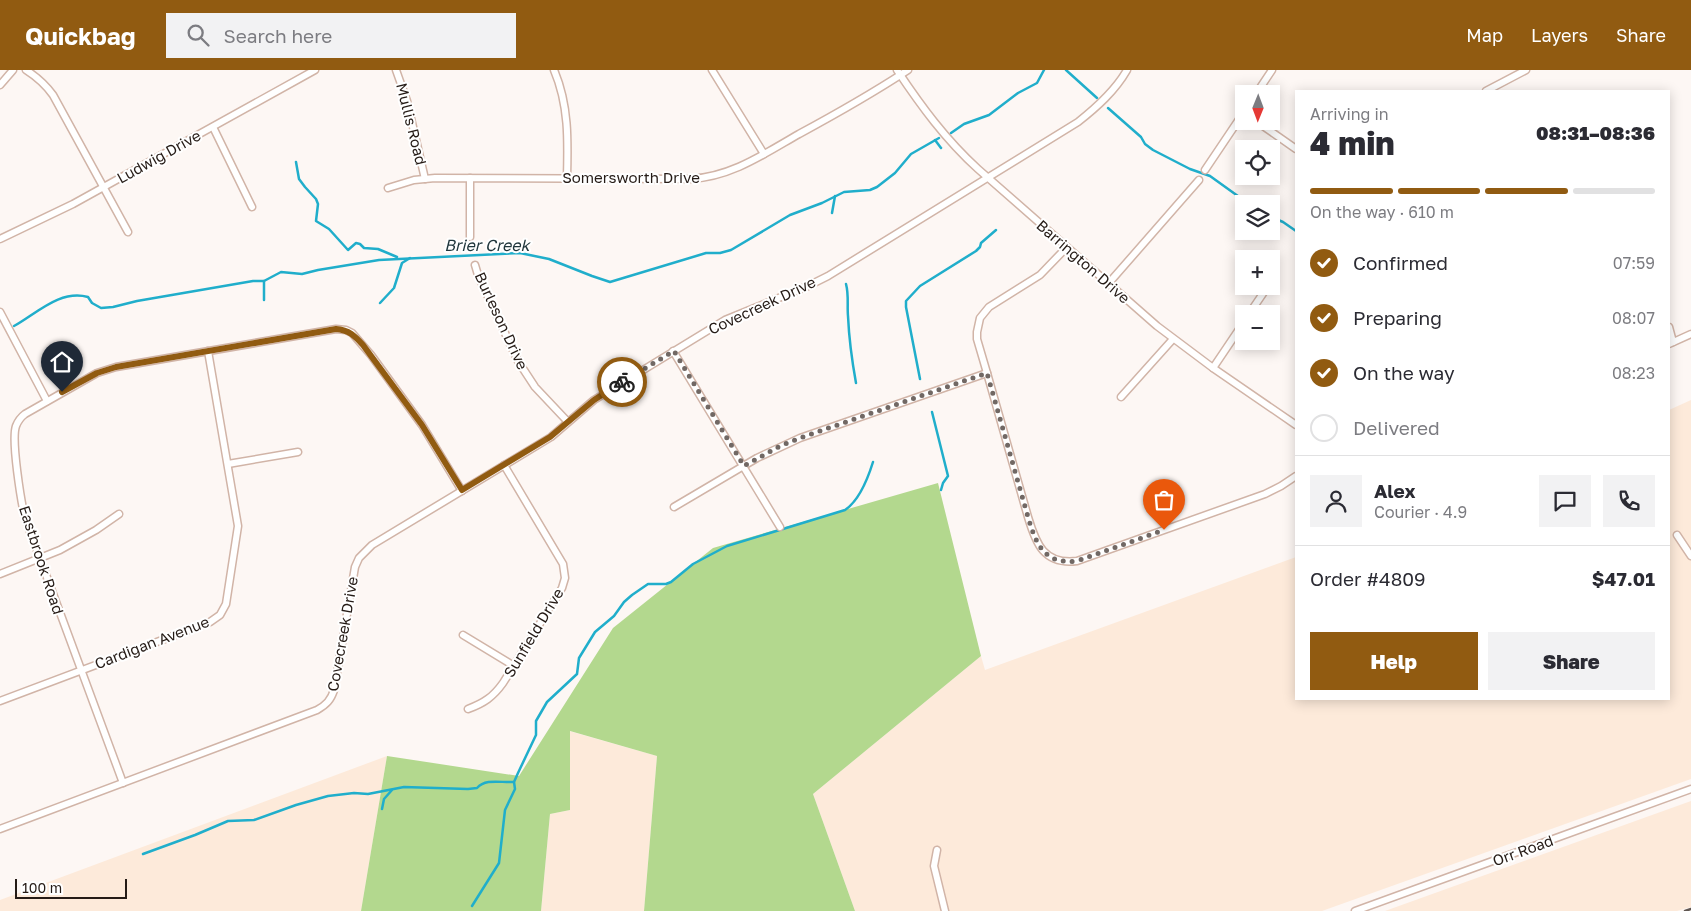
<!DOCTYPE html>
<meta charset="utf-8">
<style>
:root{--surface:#fff;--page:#f2f2f3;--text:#2b2b33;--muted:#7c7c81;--line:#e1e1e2;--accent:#915b11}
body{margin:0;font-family:"Golos Text",sans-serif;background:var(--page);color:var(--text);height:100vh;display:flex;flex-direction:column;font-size:19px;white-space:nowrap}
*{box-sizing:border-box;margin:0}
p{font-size:16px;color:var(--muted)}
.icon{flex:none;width:28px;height:28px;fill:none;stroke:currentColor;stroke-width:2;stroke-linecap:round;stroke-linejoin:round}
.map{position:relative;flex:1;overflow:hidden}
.details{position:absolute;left:1295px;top:20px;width:375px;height:610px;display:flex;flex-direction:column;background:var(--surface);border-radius:0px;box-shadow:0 2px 12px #0003}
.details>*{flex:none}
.needle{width:32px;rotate:181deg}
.tools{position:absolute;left:1235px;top:15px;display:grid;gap:10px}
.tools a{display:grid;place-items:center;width:45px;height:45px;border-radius:0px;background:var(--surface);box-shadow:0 2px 12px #0003;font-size:25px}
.scale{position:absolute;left:15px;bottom:12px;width:112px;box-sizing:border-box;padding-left:5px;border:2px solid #251b16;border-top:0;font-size:14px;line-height:18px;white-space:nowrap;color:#251b16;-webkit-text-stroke:4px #fff;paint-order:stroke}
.pin{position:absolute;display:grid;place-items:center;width:42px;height:42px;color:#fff;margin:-51px -21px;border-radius:50% 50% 50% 0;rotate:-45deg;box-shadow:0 0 5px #0007}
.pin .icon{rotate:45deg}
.courier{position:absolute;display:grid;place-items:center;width:50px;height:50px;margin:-25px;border:4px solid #915b11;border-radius:50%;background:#fff;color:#222;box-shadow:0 1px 6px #0007}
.summary em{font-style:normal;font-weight:800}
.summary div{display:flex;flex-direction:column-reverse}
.summary{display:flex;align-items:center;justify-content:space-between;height:85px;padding:0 15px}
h1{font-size:32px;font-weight:800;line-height:38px}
.bar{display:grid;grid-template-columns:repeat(4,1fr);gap:8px 5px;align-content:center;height:60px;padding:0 15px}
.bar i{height:6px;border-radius:4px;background:var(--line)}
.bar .active{background:var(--accent)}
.bar p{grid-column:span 4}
.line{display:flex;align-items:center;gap:12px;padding:0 15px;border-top:1px solid var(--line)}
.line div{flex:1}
.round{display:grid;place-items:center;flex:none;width:52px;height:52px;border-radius:0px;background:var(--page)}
ol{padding:0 15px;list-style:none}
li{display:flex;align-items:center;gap:15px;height:55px}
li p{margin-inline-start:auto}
li .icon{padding:5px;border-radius:50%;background:var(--accent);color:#fff;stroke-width:4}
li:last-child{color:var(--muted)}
li i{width:28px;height:28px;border:2px solid var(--line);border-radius:50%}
.cta{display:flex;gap:10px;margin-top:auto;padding:10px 15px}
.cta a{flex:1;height:58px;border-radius:0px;background:var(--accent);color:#fff;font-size:20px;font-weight:800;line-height:58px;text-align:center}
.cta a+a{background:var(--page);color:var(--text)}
header{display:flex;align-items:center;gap:30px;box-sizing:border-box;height:70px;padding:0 25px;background:var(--accent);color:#fff}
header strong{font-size:24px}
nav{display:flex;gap:28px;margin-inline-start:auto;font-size:18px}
.search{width:350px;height:45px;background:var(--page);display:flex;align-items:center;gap:12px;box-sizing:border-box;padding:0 18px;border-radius:0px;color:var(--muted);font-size:19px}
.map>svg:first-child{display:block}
</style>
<header>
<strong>Quickbag</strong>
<div class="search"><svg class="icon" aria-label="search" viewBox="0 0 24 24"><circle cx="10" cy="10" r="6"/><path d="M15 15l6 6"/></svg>Search here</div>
<nav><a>Map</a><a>Layers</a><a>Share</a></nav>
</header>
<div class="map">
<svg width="1691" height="841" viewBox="0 0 1691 841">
<rect width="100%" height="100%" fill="#fdf7f4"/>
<!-- industrial -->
<g fill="#fdeada">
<polygon points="1691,330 1691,709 1322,841 855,841 813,724 981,586 985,600 1296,487 1296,629 1669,629 1669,340"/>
<polygon points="569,661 657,686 644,841 541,841 550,744 570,740"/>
<polygon points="387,686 361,841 0,841 0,830"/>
<polygon points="1691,731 1691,837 1677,841 1385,841"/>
</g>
<!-- green -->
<polygon fill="#b3d88e" points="938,413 981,586 813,724 855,841 644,841 657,686 570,661 570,740 550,744 541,841 361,841 387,686 519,706 613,558 713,478"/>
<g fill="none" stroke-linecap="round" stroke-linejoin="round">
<!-- stream -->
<g stroke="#20aecb" stroke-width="2.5">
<polyline points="1066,0 1097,28"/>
<polyline points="1108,38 1141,67 1145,74 1153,80 1190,99 1210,106 1249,134"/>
<polyline points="951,63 964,54 989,45 1018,23 1037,13 1044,0"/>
<polyline points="935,70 941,78"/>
<polyline points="296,92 299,109 305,117 316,129 318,134 316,151 329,159 348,180 356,173 360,174 364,178 378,179 397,187"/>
<polyline points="832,143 835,126"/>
<polyline points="1271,147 1283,152 1296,161"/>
<polyline points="264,211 264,230"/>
<path d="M846 214C849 225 847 235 848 246 849 268 852 291 856 313"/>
<polyline points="380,233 394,218 402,193 410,188"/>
<path d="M14 256C36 244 60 219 88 227L92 233 101 238 113 237 137 231 253 211H264L281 202 302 204 318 200 379 190 520 183 549 189 592 206 610 212 706 183H720L731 180 790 145 822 133 844 122 870 120 877 117 895 103 911 84 939 68"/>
<polyline points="920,309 906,237 906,231 920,216 976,181 980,177 981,173 996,160"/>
<polyline points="932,342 948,406 943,413 941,420"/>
<polyline points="382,739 384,729 392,720"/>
<path d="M143 784 195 765 228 751 254 750 296 735 328 726 354 723 368 724 404 717 468 719 477 718C486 708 501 713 514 712"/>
<path d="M472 836 499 793 505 740 515 719 514 712 518 703 536 665V651L547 632 577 604 579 588 595 562 614 546 624 532 632 525 648 514H666L671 512 693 494 727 476 845 440C860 430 868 408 873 392"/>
</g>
<!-- minor casing -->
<g stroke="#d1b4a7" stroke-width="9">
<g id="minor">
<path d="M26 0C37 7 45 14 53 25L128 162"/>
<polyline points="396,0 407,31 425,109"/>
<path d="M554 0C569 35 568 71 567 108"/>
<polyline points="712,0 764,84"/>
<path d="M897 0C921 36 946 70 978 99L1157 256 1213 298 1296 355"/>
<polyline points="0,15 13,0"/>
<polyline points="1486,21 1526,0"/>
<polyline points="1256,24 1272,0"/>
<polyline points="1256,51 1296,79"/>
<polyline points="213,57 252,137"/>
<polyline points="1205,100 1244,42"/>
<polyline points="470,108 470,167"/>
<path d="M388 118 414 110 435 108 690 109C731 107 764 84 799 64 836 44 873 23 908 0"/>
<polyline points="0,169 73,134 315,0"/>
<path d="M1067 177 1040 205 989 237 980 248 977 262V269L987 303 1028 447C1036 474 1044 495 1077 491L1265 424 1281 416 1296 406"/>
<polyline points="475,195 478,205 518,291 535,317 568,352"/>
<polyline points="1108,214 1199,110"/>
<polyline points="0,242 47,331"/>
<polyline points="1249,244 1264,222"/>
<polyline points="1669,257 1673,272"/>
<polyline points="1669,274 1691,264"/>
<polyline points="673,281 780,457"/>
<polyline points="1213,298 1244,252"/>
<polyline points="1121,327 1173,269"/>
<polyline points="228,394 298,382"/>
<polyline points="674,437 757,388 800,368 987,303"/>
<polyline points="1677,465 1691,486"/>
<polyline points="0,504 60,480 96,460 119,444"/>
<polyline points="463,565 514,596"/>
<polyline points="0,631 210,552 220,545 226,534 238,456 208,281"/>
<path d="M468 639C484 633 493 627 503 613L562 518 565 508 563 494 504 395"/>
<path d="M123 713 25 448C21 431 11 370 16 356 18 351 21 347 25 344L97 303 116 297 336 259 346 260 352 263 371 285 422 355 462 421"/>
<path d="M0 759 317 640C326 635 331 630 334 620L355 497 359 488 372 475 551 367 594 330 725 250 808 216 828 206 1078 52C1097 37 1115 21 1127 0"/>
<polyline points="937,780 934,796 945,841"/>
<polyline points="1355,841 1691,719"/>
</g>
</g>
<!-- minor -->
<use href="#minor" stroke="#fff" stroke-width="6"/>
<!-- rail -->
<polyline stroke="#605752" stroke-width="2.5" points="1685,841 1691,839"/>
</g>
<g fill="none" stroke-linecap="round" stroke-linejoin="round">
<!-- done -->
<path stroke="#716864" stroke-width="5" stroke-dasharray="0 9" d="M622 312 674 281 744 396 780 376 800 368 987 303 1028 447C1036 474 1044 495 1077 491L1164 460"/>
<!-- route -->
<path stroke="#915b11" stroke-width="6" d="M62 322 97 303 116 297 336 259C349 260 355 266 363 275L422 355 462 420 550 367 594 330 622 312"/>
</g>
<g text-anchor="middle" stroke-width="4" stroke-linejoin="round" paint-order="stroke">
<!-- street labels -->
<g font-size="15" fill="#251b16" stroke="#fff">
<text transform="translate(411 54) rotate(76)" y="5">Mullis Road</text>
<text transform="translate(159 87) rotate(-29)" y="5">Ludwig Drive</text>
<text x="631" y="113">Somersworth Drive</text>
<text transform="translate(1083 192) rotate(41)" y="5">Barrington Drive</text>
<text transform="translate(762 236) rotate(-25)" y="5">Covecreek Drive</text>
<text transform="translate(501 251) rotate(65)" y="5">Burleson Drive</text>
<text transform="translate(41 490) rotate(72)" y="5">Eastbrook Road</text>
<text transform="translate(534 563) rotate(-59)" y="5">Sunfield Drive</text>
<text transform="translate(343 564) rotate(-80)" y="5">Covecreek Drive</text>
<text transform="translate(152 573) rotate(-21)" y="5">Cardigan Avenue</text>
<text transform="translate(1523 781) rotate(-20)" y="5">Orr Road</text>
</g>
<!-- water labels -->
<g font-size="16" font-style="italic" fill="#1f353b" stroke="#fff">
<text x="487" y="181">Brier Creek</text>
</g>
</g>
</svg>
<div class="tools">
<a><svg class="needle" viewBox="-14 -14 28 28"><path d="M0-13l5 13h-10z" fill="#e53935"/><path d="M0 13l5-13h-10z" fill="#7c7c81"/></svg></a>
<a><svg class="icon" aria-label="locate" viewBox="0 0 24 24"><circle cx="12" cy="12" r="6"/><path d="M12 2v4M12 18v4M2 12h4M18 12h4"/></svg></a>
<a><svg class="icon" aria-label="layers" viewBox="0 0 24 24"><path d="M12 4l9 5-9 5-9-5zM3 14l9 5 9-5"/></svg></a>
<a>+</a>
<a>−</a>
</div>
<div class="scale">100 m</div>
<div class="pin" style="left:1164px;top:460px;background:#ea580c"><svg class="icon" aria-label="bag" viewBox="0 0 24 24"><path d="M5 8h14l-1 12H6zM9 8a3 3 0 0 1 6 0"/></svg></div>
<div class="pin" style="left:62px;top:322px;background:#1f2937"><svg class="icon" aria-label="home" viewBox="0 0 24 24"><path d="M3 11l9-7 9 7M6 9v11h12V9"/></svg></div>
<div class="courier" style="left:622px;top:312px"><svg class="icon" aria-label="bike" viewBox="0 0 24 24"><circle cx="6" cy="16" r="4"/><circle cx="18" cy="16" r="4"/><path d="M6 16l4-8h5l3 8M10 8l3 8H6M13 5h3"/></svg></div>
<section class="details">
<div class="summary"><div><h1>4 min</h1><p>Arriving in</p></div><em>08:31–08:36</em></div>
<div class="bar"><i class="active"></i><i class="active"></i><i class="active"></i><i></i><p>On the way · 610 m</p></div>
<ol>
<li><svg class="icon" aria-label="check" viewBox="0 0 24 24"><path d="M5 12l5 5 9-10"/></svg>Confirmed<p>07:59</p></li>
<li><svg class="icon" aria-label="check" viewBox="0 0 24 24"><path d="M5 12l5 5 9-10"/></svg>Preparing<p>08:07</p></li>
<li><svg class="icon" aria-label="check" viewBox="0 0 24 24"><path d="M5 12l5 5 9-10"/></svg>On the way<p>08:23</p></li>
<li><i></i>Delivered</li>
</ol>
<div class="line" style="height:90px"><a class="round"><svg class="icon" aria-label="person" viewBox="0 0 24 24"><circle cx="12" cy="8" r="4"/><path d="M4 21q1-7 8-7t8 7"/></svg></a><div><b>Alex</b><p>Courier · 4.9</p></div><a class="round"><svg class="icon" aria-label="chat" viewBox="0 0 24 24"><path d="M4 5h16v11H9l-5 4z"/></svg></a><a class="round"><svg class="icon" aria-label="phone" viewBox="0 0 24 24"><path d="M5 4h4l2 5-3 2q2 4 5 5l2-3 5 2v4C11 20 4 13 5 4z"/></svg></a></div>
<div class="line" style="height:65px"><div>Order #4809</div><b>$47.01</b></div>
<div class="cta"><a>Help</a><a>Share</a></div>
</section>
</div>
